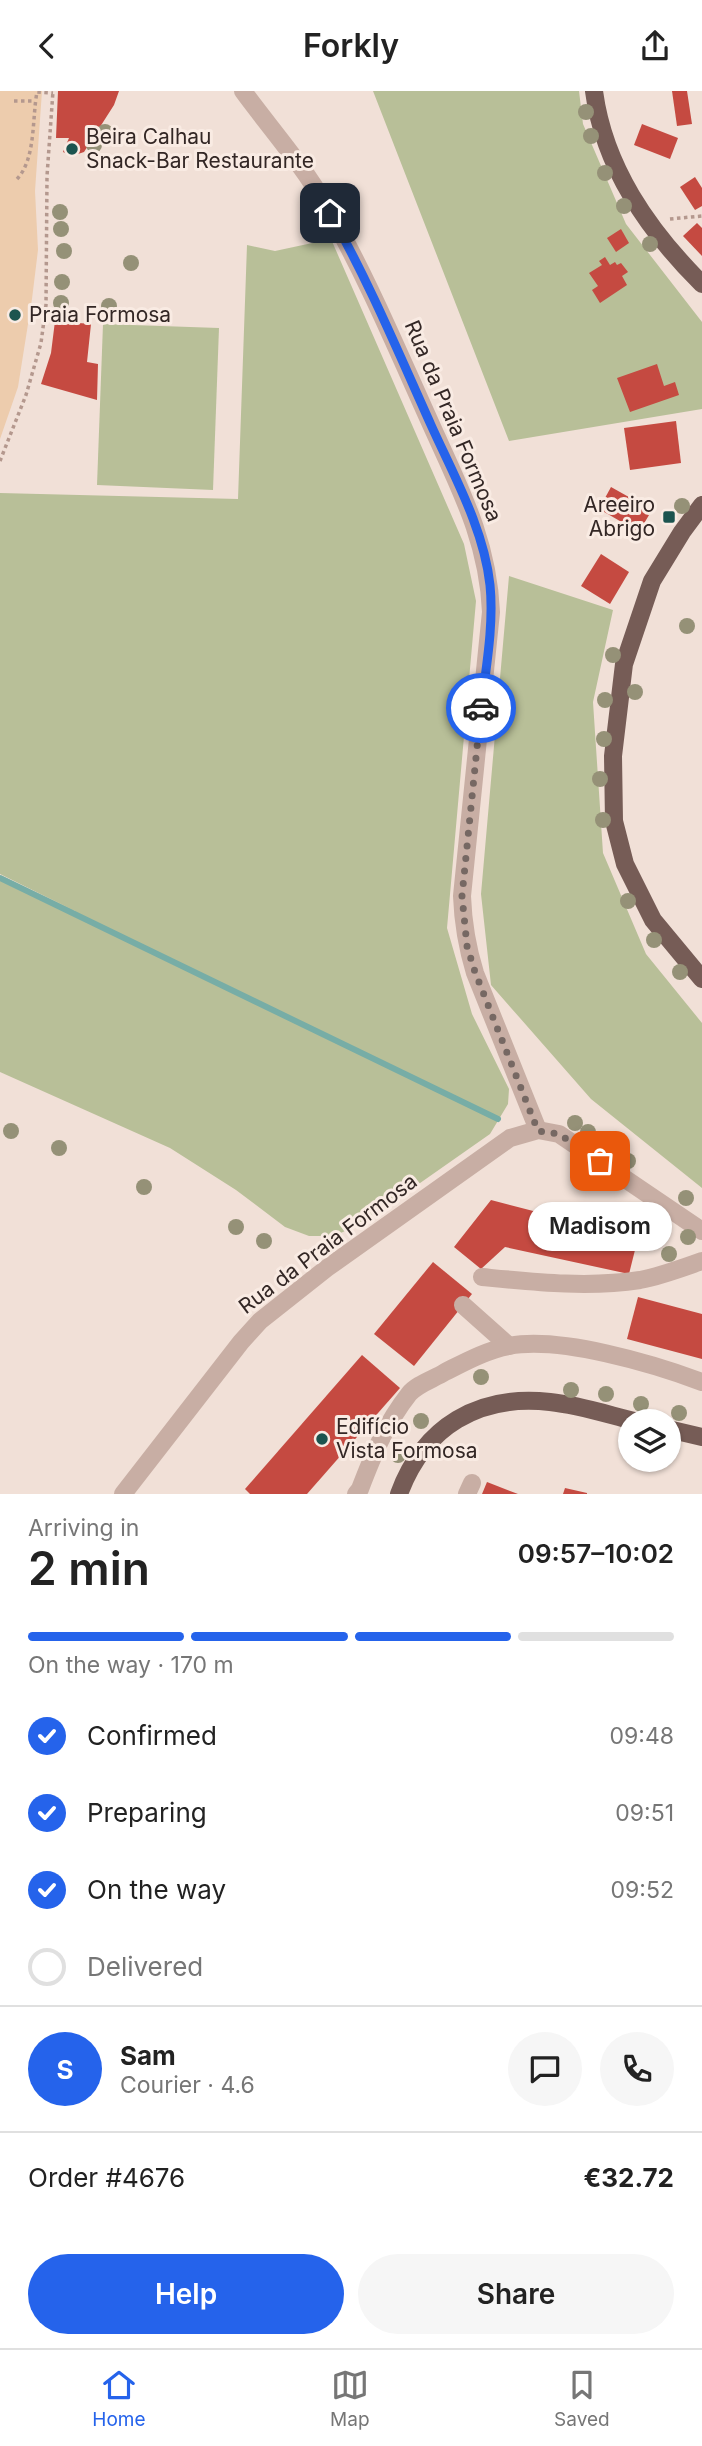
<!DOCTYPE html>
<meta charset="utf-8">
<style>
:root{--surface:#fff;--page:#f6f6f6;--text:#222;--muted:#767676;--line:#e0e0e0;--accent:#2563eb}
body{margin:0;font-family:Inter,sans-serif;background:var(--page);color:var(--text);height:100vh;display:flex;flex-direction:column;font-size:26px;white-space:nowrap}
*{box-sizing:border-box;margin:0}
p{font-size:23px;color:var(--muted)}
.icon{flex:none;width:38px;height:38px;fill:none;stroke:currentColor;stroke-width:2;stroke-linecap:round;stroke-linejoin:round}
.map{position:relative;height:1403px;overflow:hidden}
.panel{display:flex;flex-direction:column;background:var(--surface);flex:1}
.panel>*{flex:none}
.tools{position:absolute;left:618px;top:1318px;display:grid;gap:14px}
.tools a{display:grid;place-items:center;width:63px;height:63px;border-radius:50%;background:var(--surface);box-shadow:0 2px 5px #0004;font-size:35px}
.pin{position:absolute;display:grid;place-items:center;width:60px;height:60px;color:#fff;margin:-30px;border-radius:14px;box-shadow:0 4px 10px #0006}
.courier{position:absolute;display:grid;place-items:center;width:70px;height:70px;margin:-35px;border:5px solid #2563eb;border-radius:50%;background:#fff;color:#222;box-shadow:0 2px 9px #0007}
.bubble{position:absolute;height:49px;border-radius:24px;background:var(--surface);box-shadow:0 2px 5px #0004;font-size:23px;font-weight:600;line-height:49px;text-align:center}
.head em{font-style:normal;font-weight:600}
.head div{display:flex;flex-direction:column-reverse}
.head{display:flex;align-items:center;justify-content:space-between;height:119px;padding:0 28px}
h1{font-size:46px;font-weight:600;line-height:52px}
.bar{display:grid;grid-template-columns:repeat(4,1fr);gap:10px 7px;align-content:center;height:84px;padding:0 28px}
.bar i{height:9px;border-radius:5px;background:var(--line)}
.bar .on{background:var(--accent)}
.bar p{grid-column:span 4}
.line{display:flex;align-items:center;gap:18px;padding:0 28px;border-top:2px solid var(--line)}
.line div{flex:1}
.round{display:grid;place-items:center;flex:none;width:74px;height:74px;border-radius:37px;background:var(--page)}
ol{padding:0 28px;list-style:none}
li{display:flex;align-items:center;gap:21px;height:77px}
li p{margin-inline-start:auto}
li .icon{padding:7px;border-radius:50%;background:var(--accent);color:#fff;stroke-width:4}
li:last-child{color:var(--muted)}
li i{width:38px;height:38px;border:4px solid var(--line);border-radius:50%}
.cta{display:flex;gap:14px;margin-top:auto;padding:14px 28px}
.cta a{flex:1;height:80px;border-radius:42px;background:var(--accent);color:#fff;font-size:28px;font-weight:600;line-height:80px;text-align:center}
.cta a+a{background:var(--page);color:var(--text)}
header{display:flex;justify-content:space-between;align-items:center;height:91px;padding:0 28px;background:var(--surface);font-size:32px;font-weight:600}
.dock{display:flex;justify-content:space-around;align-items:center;height:98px;border-top:2px solid var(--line);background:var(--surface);font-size:19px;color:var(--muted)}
.dock a{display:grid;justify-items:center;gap:4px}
.dock .on{color:var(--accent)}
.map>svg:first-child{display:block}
</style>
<header><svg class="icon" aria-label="back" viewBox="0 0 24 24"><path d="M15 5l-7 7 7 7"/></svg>Forkly<svg class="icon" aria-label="share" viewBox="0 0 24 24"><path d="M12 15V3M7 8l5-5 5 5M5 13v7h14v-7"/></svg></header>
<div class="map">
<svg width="702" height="1403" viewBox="0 0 702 1403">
<rect width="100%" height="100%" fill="#f1e0d7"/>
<!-- green -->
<g fill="#b8bf98">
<polygon points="373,0 579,0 583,33 626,133 702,231 702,318 509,350"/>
<polygon points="331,148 464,453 476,510 447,837 472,923 509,998 508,1013 490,1043 393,1111 354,1136 334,1145 309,1145 285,1136 236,1099 170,1057 0,981 0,784 75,820 0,783 0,402 238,408 247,154 275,160"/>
<polygon points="103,233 219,237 213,399 97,394"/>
<polygon points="509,485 613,519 593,611 603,762 646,863 702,932 702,1097 591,1008 491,894 481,803"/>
</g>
<!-- sand -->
<polygon fill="#edccad" points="0,0 42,0 35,100 38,159 32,208 18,296 0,348"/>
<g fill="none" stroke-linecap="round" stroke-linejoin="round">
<!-- stream -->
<polyline stroke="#77ada6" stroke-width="6" points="0,787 498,1028"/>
</g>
<!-- building -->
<g fill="#c54a41">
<polygon points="58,0 119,0 114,14 84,61 72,65 63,61 69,47 56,47"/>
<polygon points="672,0 687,0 692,33 677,35"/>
<polygon points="642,33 678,47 670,68 634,54"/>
<polygon points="695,86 702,97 702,115 695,119 680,96"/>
<polygon points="697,132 702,137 702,165 683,145"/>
<polygon points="621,138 629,152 616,161 607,147"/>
<polygon points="605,166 610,174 615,171 617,174 621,172 628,181 622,185 627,194 600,212 592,199 598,195 589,182 602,174 599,170"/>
<polygon points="55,230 91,233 87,271 98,273 97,309 41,293 51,262"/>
<polygon points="657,273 664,295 675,291 679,304 630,321 617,287"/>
<polygon points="676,330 681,372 630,379 624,337"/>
<polygon points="611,396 652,419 639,441 599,418"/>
<polygon points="601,463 629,481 610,513 581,495"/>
<polygon points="491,1109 638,1147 629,1183 505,1156 481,1178 454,1156"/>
<polygon points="433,1171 472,1203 414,1275 374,1243"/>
<polygon points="638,1206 702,1223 702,1268 627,1248"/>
<polygon points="362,1264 400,1297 307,1403 250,1403 245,1398"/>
<polygon points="487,1391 518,1403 482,1403"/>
<polygon points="565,1397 587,1402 587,1403 563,1403"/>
</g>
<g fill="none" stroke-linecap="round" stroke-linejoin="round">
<!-- path -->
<g stroke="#b4988e" stroke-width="3.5" stroke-dasharray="3.5 3.5" stroke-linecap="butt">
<polyline points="14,10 35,10"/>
<path d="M17 88C36 68 32 27 37 1L53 2"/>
<polyline points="670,128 702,125"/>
<polyline points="0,370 26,304 41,252 46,214 47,85 53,0"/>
</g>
<!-- minor -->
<g stroke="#c8aea4" stroke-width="18">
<path d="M243 0C270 37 302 73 325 113 365 182 396 256 429 329 458 394 488 448 491 521L462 805C463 832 467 856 475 882L538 1039"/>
<path d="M482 1186C534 1191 588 1197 640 1189 661 1185 682 1177 702 1170"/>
<polyline points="463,1214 509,1255"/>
<polyline points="123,1403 241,1251 260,1230 327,1177 510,1047 538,1039 559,1043 702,1140"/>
<path d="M356 1403 360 1398C373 1364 386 1332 409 1303 417 1293 434 1288 445 1281 465 1271 487 1259 509 1255 560 1245 654 1273 702 1291"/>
<polyline points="467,1403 472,1392"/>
</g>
<!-- major -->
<g stroke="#765c56" stroke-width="18">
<path d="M594 0C604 76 648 139 702 193"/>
<polyline points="702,414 682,441 652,490 624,573 613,665 614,730 625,773 653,829 702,888"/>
<polyline points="668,1338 702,1346"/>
<path d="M399 1403C424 1335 479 1303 550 1311 579 1314 606 1323 634 1330"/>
</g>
</g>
<!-- trees -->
<g fill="#959177">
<circle cx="586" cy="21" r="8"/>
<circle cx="105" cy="41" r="8"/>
<circle cx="591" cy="45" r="8"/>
<circle cx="94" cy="54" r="8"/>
<circle cx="605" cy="82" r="8"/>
<circle cx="624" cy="115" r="8"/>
<circle cx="60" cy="121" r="8"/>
<circle cx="61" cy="138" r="8"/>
<circle cx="650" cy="153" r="8"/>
<circle cx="64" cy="160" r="8"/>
<circle cx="131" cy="172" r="8"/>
<circle cx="62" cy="191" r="8"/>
<circle cx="61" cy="212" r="8"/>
<circle cx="109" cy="215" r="8"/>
<circle cx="682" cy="415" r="8"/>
<circle cx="687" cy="535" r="8"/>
<circle cx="613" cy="564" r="8"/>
<circle cx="635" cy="601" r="8"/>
<circle cx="605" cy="609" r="8"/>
<circle cx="604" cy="648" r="8"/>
<circle cx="600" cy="688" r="8"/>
<circle cx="603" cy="729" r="8"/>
<circle cx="628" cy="810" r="8"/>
<circle cx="654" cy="849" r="8"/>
<circle cx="680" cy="881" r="8"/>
<circle cx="575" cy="1032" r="8"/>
<circle cx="11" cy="1040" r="8"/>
<circle cx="588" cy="1041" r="8"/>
<circle cx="610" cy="1053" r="8"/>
<circle cx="59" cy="1057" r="8"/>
<circle cx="628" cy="1070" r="8"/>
<circle cx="144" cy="1096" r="8"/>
<circle cx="686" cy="1107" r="8"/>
<circle cx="236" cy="1136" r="8"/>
<circle cx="688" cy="1146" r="8"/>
<circle cx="264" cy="1150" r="8"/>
<circle cx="669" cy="1163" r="8"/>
<circle cx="481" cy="1286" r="8"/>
<circle cx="571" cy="1299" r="8"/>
<circle cx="606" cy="1303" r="8"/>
<circle cx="641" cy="1313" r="8"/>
<circle cx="679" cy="1322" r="8"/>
<circle cx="421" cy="1330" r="8"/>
<circle cx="398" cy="1364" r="8"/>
</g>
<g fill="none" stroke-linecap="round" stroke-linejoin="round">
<!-- done -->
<polyline stroke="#766863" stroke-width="7" stroke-dasharray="0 12.6" points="481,617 462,805 467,855 475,881 538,1040 559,1043 600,1070"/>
<!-- route -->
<path stroke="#2563eb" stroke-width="9" d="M330 122C369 191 399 263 431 334 454 385 484 438 490 494 494 534 486 577 481 617"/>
</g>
<!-- markers -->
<g fill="#1c544f" stroke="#f9ebe3" stroke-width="2.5">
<circle cx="72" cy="58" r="7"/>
<circle cx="15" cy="224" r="7"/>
<rect x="662" y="419" width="14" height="14" rx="3.5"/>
<circle cx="322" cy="1348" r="7"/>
</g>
<g text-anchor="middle" stroke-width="6" stroke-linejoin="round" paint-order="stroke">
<!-- poi labels -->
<g font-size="21" fill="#332725" stroke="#f9ebe3" text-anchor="start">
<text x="86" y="53">Beira Calhau<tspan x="86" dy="24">Snack-Bar Restaurante</tspan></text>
<text x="29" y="231">Praia Formosa</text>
<text x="655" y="421" text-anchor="end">Areeiro<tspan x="655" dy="24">Abrigo</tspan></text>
<text x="336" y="1343">Edifício<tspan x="336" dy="24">Vista Formosa</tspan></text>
</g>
<!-- street labels -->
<g font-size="21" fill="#332725" stroke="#f9ebe3">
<text transform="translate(453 330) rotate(67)" y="7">Rua da Praia Formosa</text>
<text transform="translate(328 1153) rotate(-37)" y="7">Rua da Praia Formosa</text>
</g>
</g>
</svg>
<div class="tools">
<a><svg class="icon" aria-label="layers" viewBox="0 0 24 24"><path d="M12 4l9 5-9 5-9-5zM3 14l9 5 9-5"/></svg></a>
</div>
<div class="pin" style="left:600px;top:1070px;background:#ea580c"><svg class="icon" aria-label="bag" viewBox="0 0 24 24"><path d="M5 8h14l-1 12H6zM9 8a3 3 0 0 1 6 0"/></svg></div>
<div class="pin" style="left:330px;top:122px;background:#1f2937"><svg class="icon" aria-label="home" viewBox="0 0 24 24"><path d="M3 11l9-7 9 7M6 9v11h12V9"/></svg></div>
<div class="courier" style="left:481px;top:617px"><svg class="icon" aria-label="car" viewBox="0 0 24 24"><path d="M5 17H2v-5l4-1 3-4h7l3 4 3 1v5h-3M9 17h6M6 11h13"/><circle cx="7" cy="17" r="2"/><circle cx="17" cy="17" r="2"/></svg></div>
<div class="bubble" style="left:528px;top:1111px;width:144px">Madisom</div>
</div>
<section class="panel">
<div class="head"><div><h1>2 min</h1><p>Arriving in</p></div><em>09:57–10:02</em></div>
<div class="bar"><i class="on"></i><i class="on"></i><i class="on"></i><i></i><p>On the way · 170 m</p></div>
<ol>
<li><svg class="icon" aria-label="check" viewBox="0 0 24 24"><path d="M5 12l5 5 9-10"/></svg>Confirmed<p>09:48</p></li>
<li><svg class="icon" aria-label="check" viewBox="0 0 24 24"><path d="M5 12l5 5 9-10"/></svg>Preparing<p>09:51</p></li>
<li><svg class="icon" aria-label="check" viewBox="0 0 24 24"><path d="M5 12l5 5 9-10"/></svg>On the way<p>09:52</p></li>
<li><i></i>Delivered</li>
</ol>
<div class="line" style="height:126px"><b class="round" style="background:var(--accent);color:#fff">S</b><div><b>Sam</b><p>Courier · 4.6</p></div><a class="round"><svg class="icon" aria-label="chat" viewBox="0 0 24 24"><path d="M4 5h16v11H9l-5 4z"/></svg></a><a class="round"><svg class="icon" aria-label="phone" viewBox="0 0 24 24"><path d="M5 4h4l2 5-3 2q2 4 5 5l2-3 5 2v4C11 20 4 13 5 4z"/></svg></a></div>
<div class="line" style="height:91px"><div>Order #4676</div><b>€32.72</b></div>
<div class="cta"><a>Help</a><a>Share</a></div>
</section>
<nav class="dock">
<a class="on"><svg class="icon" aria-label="home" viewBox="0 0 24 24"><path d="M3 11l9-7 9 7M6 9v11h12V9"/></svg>Home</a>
<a><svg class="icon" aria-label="map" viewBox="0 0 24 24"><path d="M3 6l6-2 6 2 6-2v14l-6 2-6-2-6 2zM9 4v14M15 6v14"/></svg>Map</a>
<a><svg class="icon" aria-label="saved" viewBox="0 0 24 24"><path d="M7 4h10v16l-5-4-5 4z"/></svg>Saved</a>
</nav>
